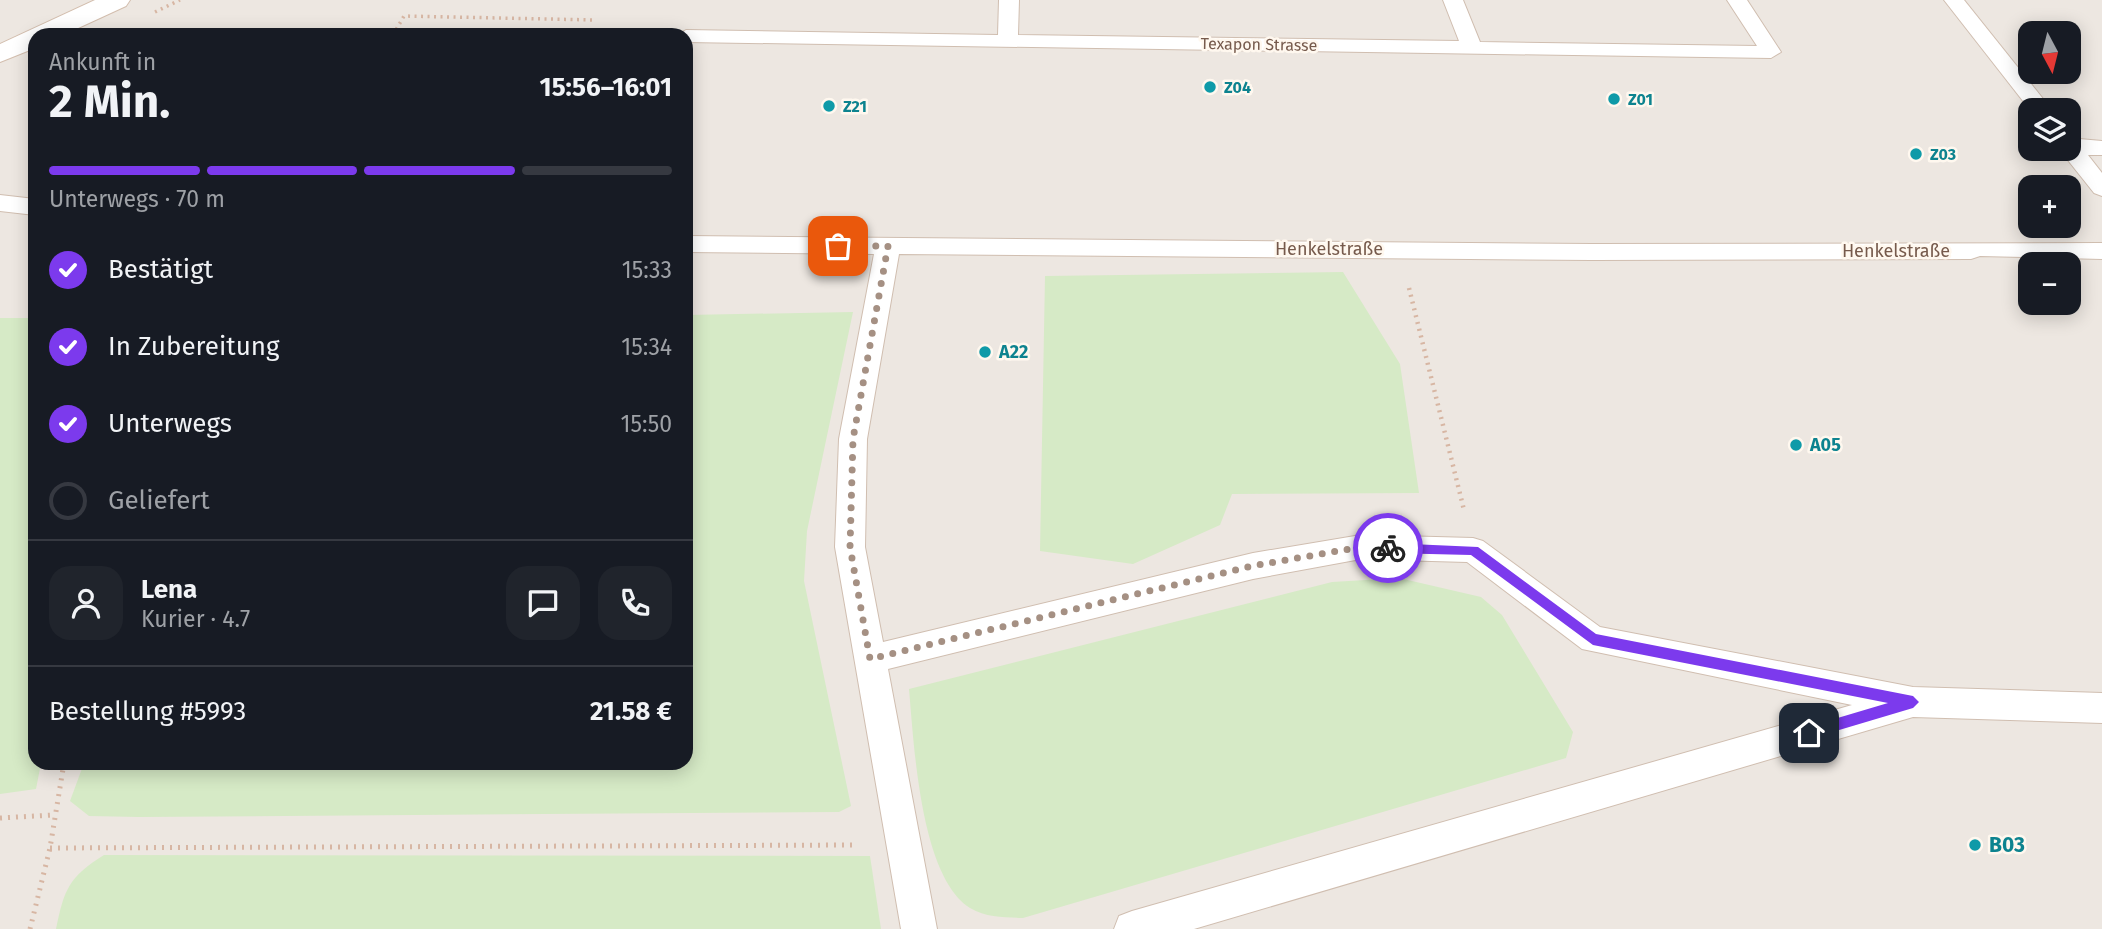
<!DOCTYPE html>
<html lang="de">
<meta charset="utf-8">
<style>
:root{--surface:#171b24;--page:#20242c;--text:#f1f3f6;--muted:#9ea1a6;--line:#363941;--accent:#7c3aed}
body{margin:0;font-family:"Fira Sans",sans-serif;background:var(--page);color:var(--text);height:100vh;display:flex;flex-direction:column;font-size:26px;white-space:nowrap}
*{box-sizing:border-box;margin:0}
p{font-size:23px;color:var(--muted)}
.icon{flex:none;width:38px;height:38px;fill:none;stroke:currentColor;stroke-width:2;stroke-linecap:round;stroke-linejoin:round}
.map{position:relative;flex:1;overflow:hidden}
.side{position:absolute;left:28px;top:28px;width:665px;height:742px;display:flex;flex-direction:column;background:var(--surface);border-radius:21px;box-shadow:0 4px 18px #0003}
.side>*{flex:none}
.needle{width:46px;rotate:173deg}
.fabs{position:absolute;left:2018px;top:21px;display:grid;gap:14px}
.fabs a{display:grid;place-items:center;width:63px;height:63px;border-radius:14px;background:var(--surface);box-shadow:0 4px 18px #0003;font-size:35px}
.pin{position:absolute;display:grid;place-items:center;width:60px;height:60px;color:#fff;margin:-30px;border-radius:14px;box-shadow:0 4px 10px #0006}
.courier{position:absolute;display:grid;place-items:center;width:70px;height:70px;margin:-35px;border:5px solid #7c3aed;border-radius:50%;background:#fff;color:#222;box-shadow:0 2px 9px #0007}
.overview em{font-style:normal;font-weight:700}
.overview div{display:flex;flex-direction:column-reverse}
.overview{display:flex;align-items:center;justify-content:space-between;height:119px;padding:0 21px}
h1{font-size:46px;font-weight:700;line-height:52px}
.bar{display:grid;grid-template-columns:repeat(4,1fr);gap:10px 7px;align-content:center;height:84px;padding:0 21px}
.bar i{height:9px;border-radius:5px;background:var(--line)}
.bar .active{background:var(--accent)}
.bar p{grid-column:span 4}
.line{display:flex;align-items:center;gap:18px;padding:0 21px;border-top:2px solid var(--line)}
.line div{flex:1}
.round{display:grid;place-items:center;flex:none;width:74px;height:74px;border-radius:21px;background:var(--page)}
ol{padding:0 21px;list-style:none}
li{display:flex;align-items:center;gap:21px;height:77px}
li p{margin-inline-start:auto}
li .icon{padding:7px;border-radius:50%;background:var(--accent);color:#fff;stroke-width:4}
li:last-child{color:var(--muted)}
li i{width:38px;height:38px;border:4px solid var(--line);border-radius:50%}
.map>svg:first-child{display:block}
</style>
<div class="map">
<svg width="2102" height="929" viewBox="0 0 2102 929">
<rect width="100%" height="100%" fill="#fcf4e8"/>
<!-- industrial -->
<path fill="#ede7e1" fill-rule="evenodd" d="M0 0H2102V929H0ZM2030 33H2068V72H2030ZM35 35H686V763H35ZM2030 110H2068V149H2030ZM2030 187H2068V226H2030ZM2030 264H2068V303H2030Z"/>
<!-- green -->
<g fill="#d6eac6">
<polygon points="1343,272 1400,364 1419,493 1232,494 1220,525 1133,564 1040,551 1045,276"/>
<polygon points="853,312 807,531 804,581 851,806 839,812 139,817 89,816 70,801 84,763 686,763 686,315"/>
<polygon points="0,318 35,318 35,763 41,763 36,789 0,794"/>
<path d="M1399 578 1481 597 1502 615 1573 732 1566 758 1023 918C1004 917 987 918 970 908 920 876 914 744 909 689L1332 582Z"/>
<path d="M104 855 870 856 881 929H56C64 889 69 877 104 855Z"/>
</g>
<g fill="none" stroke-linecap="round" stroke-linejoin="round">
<!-- lane casing -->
<g stroke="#d0beb0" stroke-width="2">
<g id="lane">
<polygon points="999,0 1019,0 1018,35 1459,41 1443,0 1463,0 1480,42 1757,46 1727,0 1747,0 1781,52 1771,58 686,42 686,35 677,35 686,30 998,35"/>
<polygon points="1944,0 1964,0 2052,110 2030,110"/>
<polygon points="625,29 633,31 636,35 615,35"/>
<polygon points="2068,138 2102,141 2102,155 2088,155 2102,173 2102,196 2094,193 2059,149 2068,149"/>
<polygon points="0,195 35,199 35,215 0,211"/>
<polygon points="686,236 1592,244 2102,243 2102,259 1980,256 1971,259 1592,260 899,254 867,439 865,547 883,642 1253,553 1361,535 1473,538 1483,541 1600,627 1913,687 2102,693 2102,723 1913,717 1194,929 1114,929 1119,916 1132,911 1852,705 1582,649 1467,562 1361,559 1253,579 888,669 937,929 901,929 835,547 839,439 874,254 686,252"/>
</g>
</g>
<!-- secondary casing -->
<g stroke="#d3beae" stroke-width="2">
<polygon id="secondary" points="95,0 130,0 126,6 63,35 35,35 35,48 0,62 0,44"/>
</g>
<!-- path-far2 -->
<g stroke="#d7b6a3" stroke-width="3.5" stroke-dasharray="2 4.5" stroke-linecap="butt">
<polyline points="155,12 180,0"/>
<polyline points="393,35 404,16 595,20"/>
</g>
<!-- path-far1 -->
<polyline stroke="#d7b6a3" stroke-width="4.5" stroke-dasharray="2 5" stroke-linecap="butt" points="1409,288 1464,510"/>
<!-- path -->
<g stroke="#d7b6a3" stroke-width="5" stroke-dasharray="2 6" stroke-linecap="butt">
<polyline points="0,818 54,815"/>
<polyline points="50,848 857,845"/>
<polyline points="30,929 50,848 64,763"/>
</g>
<!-- lane -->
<use href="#lane" fill="#fff" fill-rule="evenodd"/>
<!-- secondary -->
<use href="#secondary" fill="#fff" fill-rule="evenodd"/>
</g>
<!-- route -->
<polygon fill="#7c3aed" points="1388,543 1478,547 1596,634 1913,696 1919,702 1913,708 1809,739 1804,737 1804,728 1888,703 1593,645 1471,555 1388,553 1382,548"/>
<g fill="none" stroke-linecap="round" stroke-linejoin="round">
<!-- done -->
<polyline stroke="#a59083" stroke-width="7" stroke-dasharray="0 12.6" points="838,246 888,246 853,439 850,547 870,659 1252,566 1361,547 1388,548"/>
</g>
<!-- markers -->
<g fill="#0f9aa8" stroke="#fff8ef" stroke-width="2.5">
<circle cx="1210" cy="87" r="7"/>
<circle cx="1614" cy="99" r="7"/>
<circle cx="829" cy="106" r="7"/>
<circle cx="1916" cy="154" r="7"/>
<circle cx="985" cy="352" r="7"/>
<circle cx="1796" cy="445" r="7"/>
<circle cx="1975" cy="845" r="7"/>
</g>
<g text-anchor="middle" stroke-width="5" stroke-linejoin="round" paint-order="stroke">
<!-- far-street labels -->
<g font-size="16" fill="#765a4c" stroke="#fff8ef">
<text transform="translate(1259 44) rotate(1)" y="6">Texapon Strasse</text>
</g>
<!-- far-culture labels -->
<g font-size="16" font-weight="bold" fill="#0d838f" stroke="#fff8ef" text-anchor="start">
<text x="1224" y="93">Z04</text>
<text x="1628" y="105">Z01</text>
<text x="843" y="112">Z21</text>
<text x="1930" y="160">Z03</text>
</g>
<!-- street labels -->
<g font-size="18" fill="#765a4c" stroke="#fff8ef">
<text x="1329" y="255">Henkelstraße</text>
<text x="1896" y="257">Henkelstraße</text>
</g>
<!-- culture labels -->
<g font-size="18" font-weight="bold" fill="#0d838f" stroke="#fff8ef" text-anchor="start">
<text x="999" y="358">A22</text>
<text x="1810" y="451">A05</text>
</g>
<!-- near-culture labels -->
<g font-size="21" font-weight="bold" fill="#0d838f" stroke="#fff8ef" text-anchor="start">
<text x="1989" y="852">B03</text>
</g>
</g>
</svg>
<div class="fabs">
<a><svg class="needle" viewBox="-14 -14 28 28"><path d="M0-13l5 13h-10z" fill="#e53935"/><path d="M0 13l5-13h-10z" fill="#9ea1a6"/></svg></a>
<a><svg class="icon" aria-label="layers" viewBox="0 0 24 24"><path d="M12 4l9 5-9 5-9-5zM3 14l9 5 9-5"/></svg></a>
<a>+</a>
<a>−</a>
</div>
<div class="pin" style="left:838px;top:246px;background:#ea580c"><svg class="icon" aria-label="bag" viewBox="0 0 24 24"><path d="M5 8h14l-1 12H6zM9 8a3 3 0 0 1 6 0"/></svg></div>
<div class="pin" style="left:1809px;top:733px;background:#1f2937"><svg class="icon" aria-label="home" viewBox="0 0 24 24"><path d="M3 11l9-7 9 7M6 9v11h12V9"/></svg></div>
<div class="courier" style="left:1388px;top:548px"><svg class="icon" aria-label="bike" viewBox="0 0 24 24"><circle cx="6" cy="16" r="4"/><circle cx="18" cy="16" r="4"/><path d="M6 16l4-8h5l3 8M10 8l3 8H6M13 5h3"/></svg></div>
<section class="side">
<div class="overview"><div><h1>2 Min.</h1><p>Ankunft in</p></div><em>15:56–16:01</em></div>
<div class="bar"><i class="active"></i><i class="active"></i><i class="active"></i><i></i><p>Unterwegs · 70 m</p></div>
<ol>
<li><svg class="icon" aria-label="check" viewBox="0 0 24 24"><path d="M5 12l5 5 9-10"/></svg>Bestätigt<p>15:33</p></li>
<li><svg class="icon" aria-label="check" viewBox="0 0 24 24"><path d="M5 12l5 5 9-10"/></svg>In Zubereitung<p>15:34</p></li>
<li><svg class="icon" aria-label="check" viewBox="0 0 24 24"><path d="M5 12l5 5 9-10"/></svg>Unterwegs<p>15:50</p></li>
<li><i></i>Geliefert</li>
</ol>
<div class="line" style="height:126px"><a class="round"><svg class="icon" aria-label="person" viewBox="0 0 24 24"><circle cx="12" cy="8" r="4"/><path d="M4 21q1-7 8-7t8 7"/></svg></a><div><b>Lena</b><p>Kurier · 4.7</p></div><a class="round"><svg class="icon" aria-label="chat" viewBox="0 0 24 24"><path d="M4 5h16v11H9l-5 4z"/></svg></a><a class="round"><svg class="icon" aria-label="phone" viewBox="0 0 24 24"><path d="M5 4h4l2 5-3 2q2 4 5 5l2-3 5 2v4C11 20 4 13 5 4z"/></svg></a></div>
<div class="line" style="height:91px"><div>Bestellung #5993</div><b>21.58 €</b></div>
</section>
</div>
